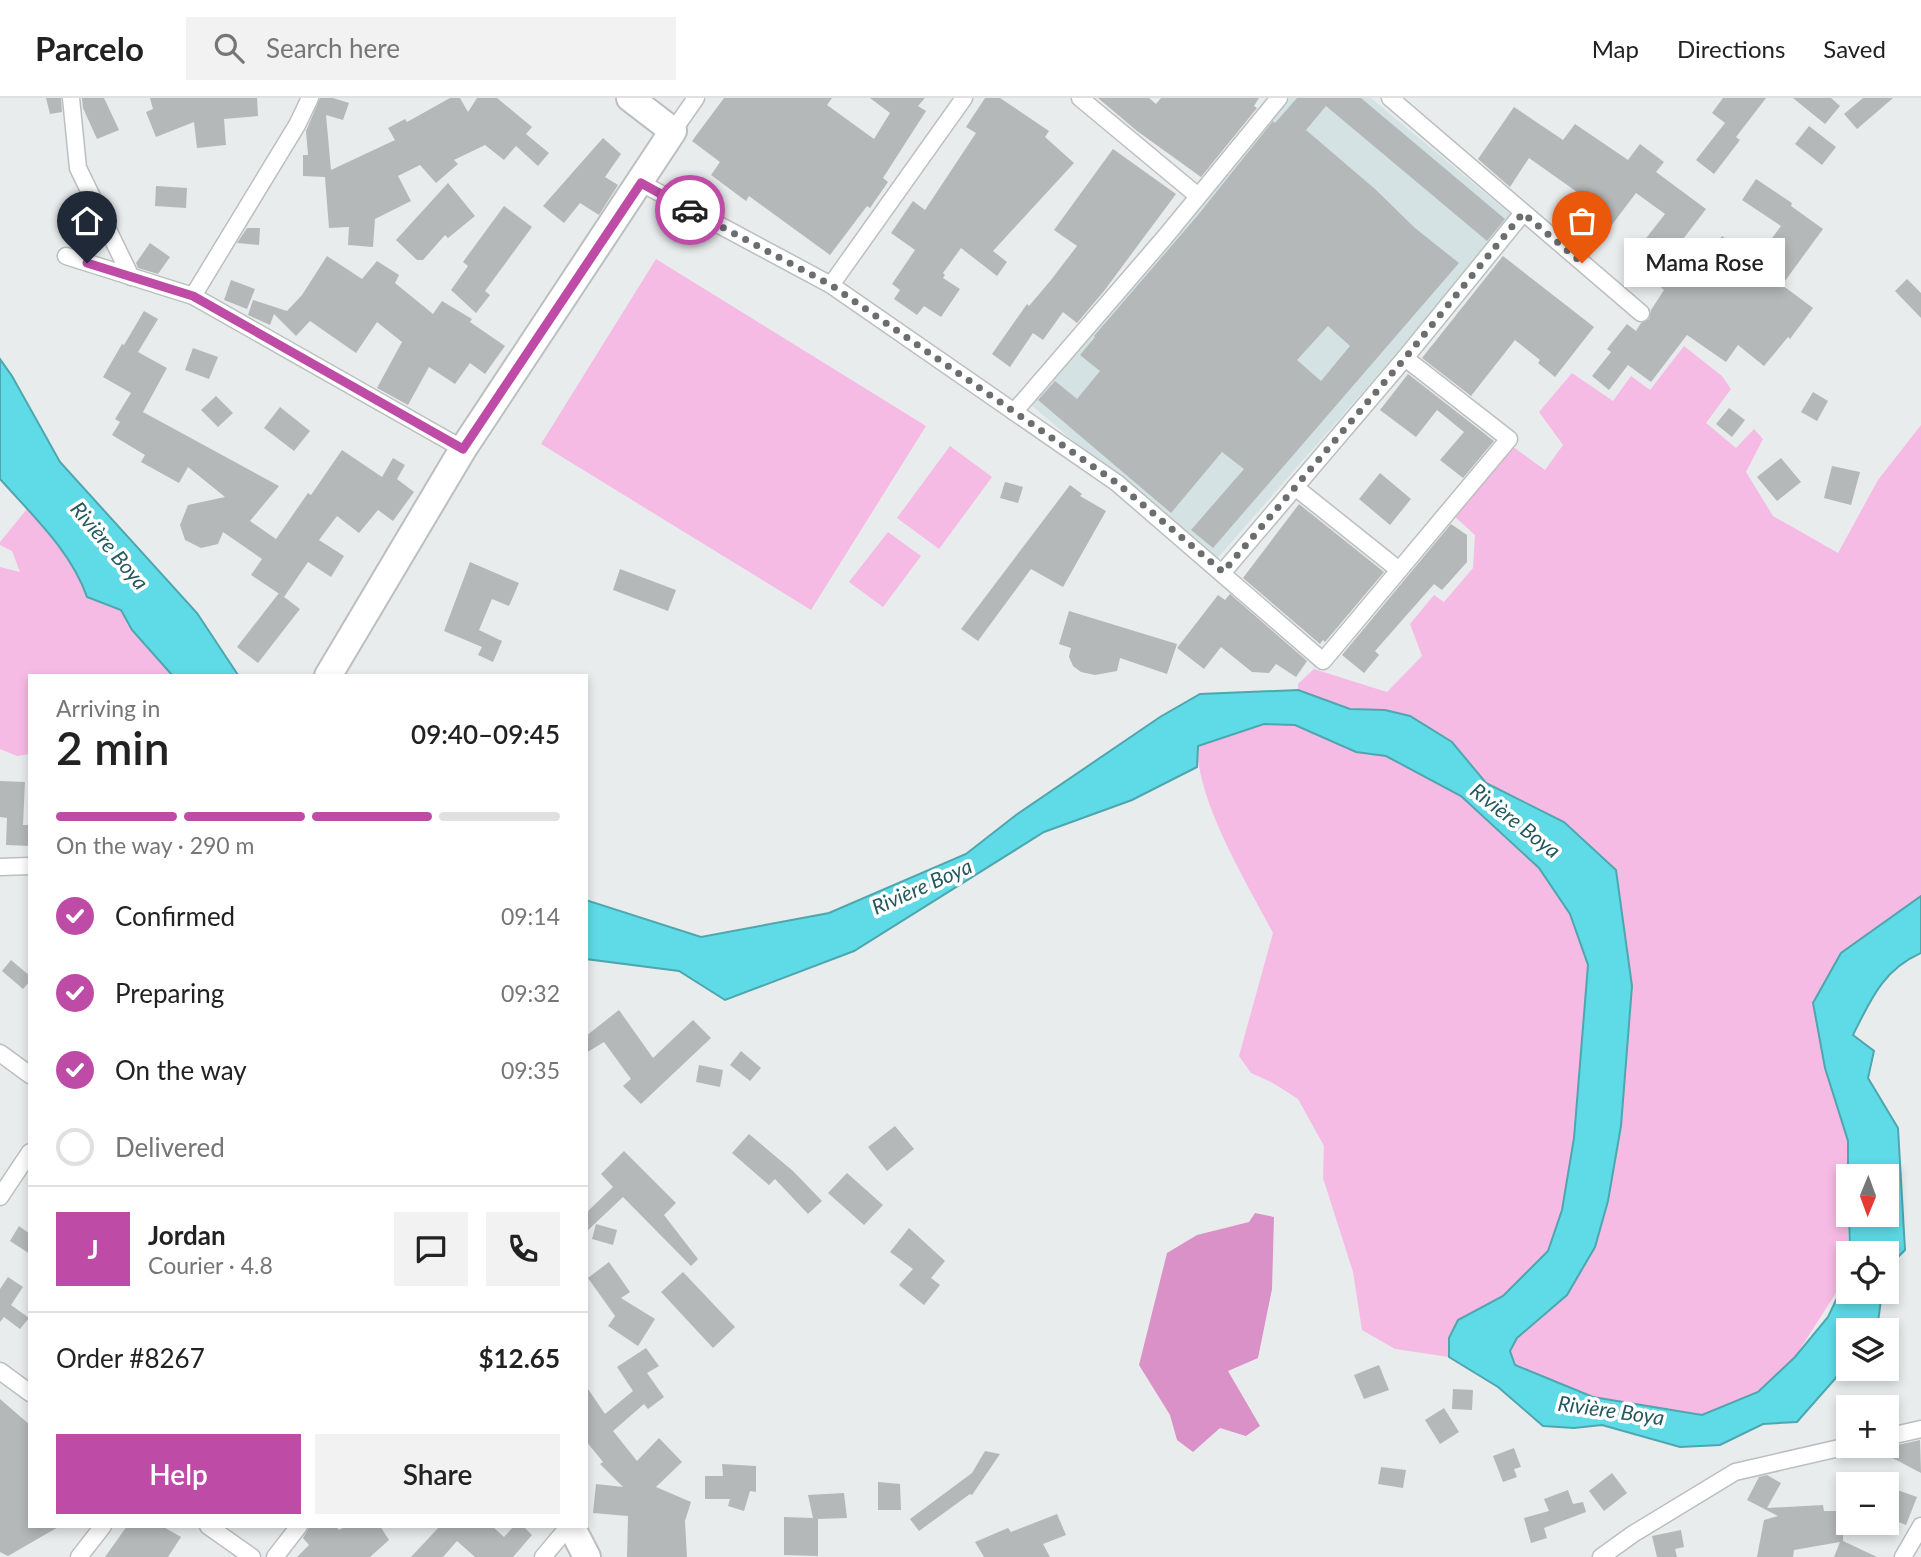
<!DOCTYPE html>
<meta charset="utf-8">
<style>
:root{--surface:#fff;--page:#f2f2f2;--text:#222;--muted:#767676;--line:#e0e0e0;--accent:#be4ca6}
body{margin:0;font-family:Lato,sans-serif;background:var(--page);color:var(--text);height:100vh;display:flex;flex-direction:column;font-size:26px;white-space:nowrap}
*{box-sizing:border-box;margin:0}
p{font-size:23px;color:var(--muted)}
.icon{flex:none;width:38px;height:38px;fill:none;stroke:currentColor;stroke-width:2;stroke-linecap:round;stroke-linejoin:round}
.map{position:relative;flex:1;overflow:hidden}
.details{position:absolute;left:28px;top:576px;width:560px;height:854px;display:flex;flex-direction:column;background:var(--surface);border-radius:0px;box-shadow:0 4px 10px #0003}
.details>*{flex:none}
.needle{width:46px;rotate:181deg}
.buttons{position:absolute;left:1836px;top:1066px;display:grid;gap:14px}
.buttons a{display:grid;place-items:center;width:63px;height:63px;border-radius:0px;background:var(--surface);box-shadow:0 4px 10px #0003;font-size:35px}
.pin{position:absolute;display:grid;place-items:center;width:60px;height:60px;color:#fff;margin:-72px -30px;border-radius:50% 50% 50% 0;rotate:-45deg;box-shadow:0 0 7px #0007}
.pin .icon{rotate:45deg}
.courier{position:absolute;display:grid;place-items:center;width:70px;height:70px;margin:-35px;border:5px solid #be4ca6;border-radius:50%;background:#fff;color:#222;box-shadow:0 2px 9px #0007}
.bubble{position:absolute;height:49px;border-radius:0px;background:var(--surface);box-shadow:0 4px 10px #0003;font-size:23px;font-weight:600;line-height:49px;text-align:center}
.summary em{font-style:normal;font-weight:600}
.summary div{display:flex;flex-direction:column-reverse}
.summary{display:flex;align-items:center;justify-content:space-between;height:119px;padding:0 28px}
h1{font-size:46px;font-weight:600;line-height:52px}
.bar{display:grid;grid-template-columns:repeat(4,1fr);gap:10px 7px;align-content:center;height:84px;padding:0 28px}
.bar i{height:9px;border-radius:5px;background:var(--line)}
.bar .active{background:var(--accent)}
.bar p{grid-column:span 4}
.line{display:flex;align-items:center;gap:18px;padding:0 28px;border-top:2px solid var(--line)}
.line div{flex:1}
.round{display:grid;place-items:center;flex:none;width:74px;height:74px;border-radius:0px;background:var(--page)}
ol{padding:0 28px;list-style:none}
li{display:flex;align-items:center;gap:21px;height:77px}
li p{margin-inline-start:auto}
li .icon{padding:7px;border-radius:50%;background:var(--accent);color:#fff;stroke-width:4}
li:last-child{color:var(--muted)}
li i{width:38px;height:38px;border:4px solid var(--line);border-radius:50%}
.action{display:flex;gap:14px;margin-top:auto;padding:14px 28px}
.action a{flex:1;height:80px;border-radius:0px;background:var(--accent);color:#fff;font-size:28px;font-weight:600;line-height:80px;text-align:center}
.action a+a{background:var(--page);color:var(--text)}
header{display:flex;align-items:center;gap:42px;box-sizing:border-box;height:98px;padding:0 35px;background:var(--surface);border-bottom:2px solid var(--line)}
header strong{font-size:33px}
nav{display:flex;gap:38px;margin-inline-start:auto;font-size:24px}
.search{width:490px;height:63px;background:var(--page);display:flex;align-items:center;gap:18px;box-sizing:border-box;padding:0 24px;border-radius:0px;color:var(--muted);font-size:26px}
.map>svg:first-child{display:block}
</style>
<header>
<strong>Parcelo</strong>
<div class="search"><svg class="icon" aria-label="search" viewBox="0 0 24 24"><circle cx="10" cy="10" r="6"/><path d="M15 15l6 6"/></svg>Search here</div>
<nav><a>Map</a><a>Directions</a><a>Saved</a></nav>
</header>
<div class="map">
<svg width="1921" height="1459" viewBox="0 0 1921 1459">
<rect width="100%" height="100%" fill="#e8eced"/>
<!-- built -->
<polygon fill="#d5e2e3" points="1290,0 1371,0 1515,120 1215,463 1024,301"/>
<!-- green -->
<g fill="#f6bbe5">
<polygon points="656,161 926,328 811,512 541,346"/>
<polygon points="1684,248 1722,278 1731,291 1706,325 1736,350 1754,331 1763,341 1746,374 1773,418 1838,455 1878,382 1921,327 1921,798 1841,855 1825,970 1848,1043 1848,1176 1795,1259 1758,1294 1702,1317 1593,1299 1515,1267 1510,1253 1517,1240 1567,1197 1632,888 1616,772 1564,724 1486,685 1452,644 1410,618 1385,612 1350,611 1298,592 1298,586 1314,571 1387,594 1422,558 1410,526 1434,497 1444,504 1473,470 1475,437 1453,417 1512,348 1545,372 1563,347 1539,314 1572,275 1613,303 1631,278 1650,292"/>
<polygon points="950,348 992,379 939,451 897,420"/>
<path d="M27 411C50 437 75 466 87 499L121 512 132 532 172 577 30 578V656L17 658 0 651V469L20 474 12 453 0 447V444Z"/>
<polygon points="888,434 921,458 883,509 849,484"/>
<path d="M1264 626 1296 627 1356 654 1386 658 1461 698 1539 770 1570 816 1588 867 1574 1040 1562 1112 1548 1152 1503 1198 1458 1223 1449 1240V1259L1395 1251 1362 1232 1353 1174 1323 1080 1324 1048 1298 1001 1273 985 1251 975 1239 958 1273 835C1246 783 1198 706 1197 648Z"/>
</g>
<!-- forest -->
<polygon fill="#da91c7" points="1255,1115 1274,1119 1272,1191 1258,1260 1228,1273 1260,1328 1246,1338 1220,1330 1193,1354 1177,1342 1170,1317 1139,1267 1167,1155 1197,1137 1249,1124"/>
<!-- water -->
<g fill="#5edbe7" stroke="#4ea6ae" stroke-width="2">
<path d="M0 261 12 278 60 364 197 515 238 577H172L132 532 121 512 87 499C71 453 32 417 0 381Z"/>
<polygon points="1298,592 1350,611 1385,612 1410,618 1452,644 1486,685 1564,724 1616,772 1632,888 1621,1028 1608,1103 1595,1149 1567,1197 1517,1240 1510,1253 1515,1267 1593,1299 1702,1317 1758,1294 1795,1259 1828,1219 1848,1177 1848,1194 1882,1194 1877,1232 1848,1232 1848,1266 1797,1324 1763,1326 1720,1347 1680,1349 1602,1327 1574,1330 1543,1328 1498,1289 1449,1259 1449,1240 1458,1222 1503,1198 1548,1153 1562,1112 1574,1040 1588,867 1570,816 1539,770 1461,698 1386,658 1356,654 1295,627 1264,626 1198,648 1197,669 1132,702 1044,734 854,853 725,902 679,873 586,861 586,802 701,839 829,815 966,756 1016,717 1160,619 1200,596"/>
<path d="M1921 798V855C1883 872 1871 901 1853 937L1874 953 1868 980 1898 1030 1905 1152 1887 1170 1886 1155H1850L1849 1117 1886 1116V1078H1848V1043L1825 970 1813 905 1841 855Z"/>
</g>
<!-- building -->
<g fill="#b4b8b8" fill-rule="evenodd">
<polygon points="46,0 61,0 62,14 50,16"/>
<polygon points="82,0 104,0 119,32 97,41 83,10"/>
<polygon points="150,0 257,0 258,18 224,21 226,47 197,50 194,24 156,39 146,14 153,11"/>
<polygon points="320,0 333,0 349,5 343,22 326,17 331,72 395,42 388,30 405,21 407,24 450,0 460,0 468,14 477,0 497,0 532,29 526,36 549,55 538,68 516,48 504,62 485,47 454,62 458,66 436,85 420,67 398,78 411,103 375,121 373,149 348,147 349,129 329,130 325,79 303,78 303,57 308,57 306,33"/>
<polygon points="724,0 832,0 827,7 874,41 890,15 870,0 925,0 918,8 926,13 883,80 888,84 870,110 867,108 830,157 749,98 746,103 711,77 720,64 692,43"/>
<polygon points="985,0 1000,0 1049,33 1045,39 1074,65 993,153 1007,164 997,178 961,150 943,175 945,177 943,180 960,191 941,219 924,208 917,217 894,201 900,192 892,186 915,152 891,135 913,103 925,112 976,35 966,29"/>
<polygon points="1098,0 1149,0 1156,6 1161,0 1259,0 1254,8 1257,10 1201,79 1137,33"/>
<path d="M1297 0H1361L1505 121 1487 143 1326 8 1306 32 1375 91 1415 130 1459 165 1213 450 1191 432 1244 371 1222 354 1171 415 1038 302 1055 283 1077 301 1100 273 1080 257 1095 239 1094 238 1198 117 1273 23 1275 25ZM1328 228 1350 248 1321 283 1297 262Z"/>
<polygon points="1723,0 1766,0 1736,39 1740,42 1714,76 1696,62 1725,25 1712,15"/>
<polygon points="1793,0 1831,0 1840,8 1825,26"/>
<polygon points="1863,0 1893,0 1857,31 1844,16"/>
<polygon points="1514,9 1563,42 1575,26 1628,62 1640,46 1664,64 1656,74 1706,111 1671,157 1693,176 1722,138 1756,162 1781,128 1742,102 1756,81 1792,105 1791,108 1823,131 1782,187 1813,210 1790,241 1788,239 1764,268 1738,247 1726,264 1687,237 1651,284 1628,267 1609,292 1592,278 1611,254 1607,251 1627,226 1636,233 1641,225 1649,221 1651,212 1664,192 1657,186 1663,180 1633,157 1665,116 1636,95 1608,132 1587,115 1594,106 1529,60 1510,89 1478,61"/>
<polygon points="1809,28 1836,49 1822,67 1795,46"/>
<polygon points="603,40 621,56 605,79 618,87 599,117 580,105 564,125 543,108"/>
<polygon points="1113,51 1176,96 1104,193 1077,225 1063,214 1043,242 1033,235 1010,269 992,256 1027,206 1029,208 1051,182 1077,148 1054,132"/>
<polygon points="448,85 475,118 448,140 445,137 423,162 417,162 396,142"/>
<polygon points="156,88 187,90 186,110 155,108"/>
<polygon points="504,108 532,129 485,193 490,197 476,215 451,192 468,168 463,164"/>
<polygon points="247,130 260,130 259,147 237,145"/>
<polygon points="150,145 170,159 158,176 138,170 136,165"/>
<polygon points="327,158 362,181 377,163 399,177 395,185 433,216 442,203 472,221 470,224 505,248 485,276 470,265 455,286 429,269 408,307 377,290 402,244 377,224 356,255 310,223 296,238 274,216 270,227 248,217 253,202 287,213 302,197"/>
<polygon points="1503,158 1594,229 1555,279 1538,265 1540,262 1515,242 1471,298 1422,260"/>
<polygon points="1907,181 1921,195 1921,220 1895,193"/>
<polygon points="231,182 255,191 247,211 224,202"/>
<polygon points="144,213 158,221 138,254 167,270 143,314 279,388 250,423 276,441 308,395 311,397 342,352 382,379 393,360 405,367 397,381 414,394 393,423 378,412 359,435 337,418 319,442 344,458 331,479 308,464 284,499 251,477 262,461 223,434 218,446 201,450 185,442 180,427 188,407 225,399 188,369 179,385 141,364 145,357 112,337 120,324 115,321 131,295 103,279 122,246 124,247"/>
<polygon points="193,250 218,259 209,281 185,272"/>
<polygon points="1408,276 1494,343 1463,380 1440,362 1464,334 1437,312 1416,339 1380,312"/>
<polygon points="1813,294 1828,303 1817,323 1801,314"/>
<polygon points="216,298 233,315 218,329 201,312"/>
<polygon points="280,309 310,333 294,353 264,330"/>
<polygon points="1729,310 1745,322 1732,339 1716,326"/>
<polygon points="1781,360 1801,384 1777,403 1757,379"/>
<polygon points="1832,368 1860,374 1851,407 1824,400"/>
<polygon points="1380,375 1411,401 1390,427 1359,401"/>
<polygon points="1005,384 1023,389 1018,405 1000,400"/>
<polygon points="1070,387 1082,396 1080,398 1106,413 1063,489 1031,471 978,543 961,531"/>
<polygon points="1299,406 1384,474 1325,544 1323,542 1320,546 1243,480"/>
<polygon points="1451,426 1467,437 1467,464 1442,492 1434,486 1375,553 1379,557 1364,575 1342,557"/>
<polygon points="470,464 519,485 509,508 492,501 479,532 502,543 493,564 478,557 482,549 444,533"/>
<polygon points="620,471 676,492 668,513 613,492"/>
<polygon points="279,495 300,511 258,565 237,549"/>
<polygon points="1230,496 1307,563 1296,579 1276,566 1269,575 1252,574 1221,549 1204,571 1177,550 1218,497 1225,502"/>
<polygon points="1069,513 1177,546 1167,576 1120,560 1117,573 1095,577 1081,574 1073,568 1069,559 1071,550 1059,546"/>
<polygon points="0,683 25,684 23,727 30,727 30,748 6,747 7,720 0,719"/>
<polygon points="11,862 30,878 30,883 23,891 2,873"/>
<polygon points="619,912 653,960 693,922 711,940 641,1006 623,988 631,981 604,944 586,955 586,938"/>
<polygon points="741,953 761,970 750,983 730,967"/>
<polygon points="699,967 723,972 720,989 696,984"/>
<polygon points="895,1028 914,1051 887,1073 868,1049"/>
<polygon points="749,1036 793,1073 822,1103 808,1116 775,1081 769,1087 732,1055"/>
<polygon points="624,1053 676,1105 664,1117 698,1161 691,1168 623,1099 586,1134 586,1115 613,1089 601,1076"/>
<polygon points="847,1075 883,1107 864,1127 828,1095"/>
<polygon points="596,1126 617,1132 613,1147 592,1141"/>
<polygon points="19,1128 30,1136 30,1156 10,1143"/>
<polygon points="909,1130 945,1163 931,1180 940,1187 924,1207 899,1187 913,1171 890,1154"/>
<polygon points="609,1164 630,1194 621,1200 655,1221 638,1248 608,1228 615,1218 588,1180"/>
<polygon points="683,1174 735,1229 713,1250 661,1194"/>
<polygon points="8,1179 23,1189 11,1207 29,1220 20,1231 4,1219 0,1224 0,1191"/>
<polygon points="646,1250 659,1268 647,1275 664,1299 648,1311 644,1306 613,1333 637,1363 659,1340 682,1364 656,1389 691,1404 685,1423 687,1459 627,1459 628,1418 593,1415 596,1386 623,1389 600,1366 603,1364 586,1343 586,1288 605,1316 633,1293 617,1269"/>
<polygon points="1379,1267 1389,1292 1364,1301 1354,1277"/>
<polygon points="1453,1291 1473,1292 1472,1312 1452,1311"/>
<polygon points="0,1301 30,1327 30,1428 60,1428 8,1458 0,1454"/>
<polygon points="1444,1310 1459,1334 1440,1346 1425,1322"/>
<polygon points="1920,1342 1921,1375 1885,1356 1889,1349"/>
<polygon points="1514,1350 1521,1369 1514,1371 1517,1379 1503,1384 1493,1358"/>
<polygon points="985,1353 1000,1356 972,1397 970,1396 919,1433 910,1421 972,1375"/>
<polygon points="722,1366 756,1368 756,1394 750,1393 744,1413 728,1408 730,1401 705,1401 705,1378 723,1378"/>
<polygon points="1381,1369 1406,1372 1403,1390 1378,1386"/>
<polygon points="1612,1375 1627,1395 1604,1413 1589,1393"/>
<polygon points="1767,1377 1781,1385 1767,1410 1823,1407 1824,1413 1843,1413 1843,1443 1877,1459 1834,1459 1840,1444 1794,1452 1793,1459 1757,1459 1764,1422 1778,1418 1747,1402 1759,1379"/>
<polygon points="878,1384 900,1386 901,1412 878,1412"/>
<polygon points="1886,1388 1917,1399 1906,1427 1886,1419"/>
<polygon points="1568,1392 1573,1406 1583,1404 1586,1414 1544,1430 1547,1440 1531,1445 1524,1420 1549,1413 1544,1401"/>
<polygon points="844,1395 847,1420 818,1421 818,1458 784,1457 784,1419 813,1420 808,1397"/>
<polygon points="1057,1416 1066,1437 1043,1446 1050,1459 984,1459 975,1444 1008,1430 1011,1434"/>
<polygon points="127,1428 162,1428 181,1439 168,1459 105,1459"/>
<polygon points="310,1428 335,1428 339,1432 347,1428 380,1428 389,1442 370,1459 297,1459 309,1447 303,1440"/>
<polygon points="440,1428 492,1428 504,1439 514,1428 523,1428 532,1437 513,1459 475,1459 457,1443 443,1459 411,1459"/>
<polygon points="1681,1432 1684,1449 1675,1451 1677,1459 1657,1459 1652,1438"/>
</g>
<g fill="none" stroke-linecap="round" stroke-linejoin="round">
<!-- minor casing -->
<g stroke="#bbbfc0" stroke-width="19">
<g id="minor">
<polyline points="71,0 78,70 131,179"/>
<polyline points="1080,0 1198,98"/>
<polyline points="1390,0 1641,215"/>
<polyline points="673,33 696,0"/>
<polyline points="641,85 831,187 1117,385 1323,563 1509,341 1405,260"/>
<polyline points="66,158 193,198 463,351"/>
<polyline points="831,187 964,0"/>
<polyline points="193,198 297,27 310,0"/>
<polyline points="1014,314 1165,139 1279,0"/>
<polyline points="1295,389 1399,472"/>
<polyline points="1223,474 1405,260 1523,115"/>
<polyline points="0,769 30,768"/>
<polyline points="0,955 30,977"/>
<polyline points="0,1099 30,1054"/>
<polyline points="0,1273 30,1295"/>
<polyline points="1886,1339 1921,1331"/>
<polyline points="208,1428 252,1459"/>
<polyline points="79,1459 103,1428"/>
<polyline points="275,1459 299,1428"/>
<polyline points="543,1459 569,1428"/>
<polyline points="1601,1459 1633,1436 1735,1374 1848,1348"/>
<polyline points="1903,1459 1921,1428"/>
</g>
</g>
<!-- trunk casing -->
<g stroke="#bbbfc0" stroke-width="30">
<g id="trunk">
<polyline points="328,578 463,351 673,33 630,0"/>
<polyline points="571,1428 587,1459"/>
</g>
</g>
<!-- minor -->
<use href="#minor" stroke="#fff" stroke-width="16"/>
<!-- trunk -->
<use href="#trunk" stroke="#fff" stroke-width="26"/>
</g>
<g fill="none" stroke-linecap="round" stroke-linejoin="round">
<!-- done -->
<polyline stroke="#6b6d6e" stroke-width="7" stroke-dasharray="0 12.6" points="690,112 831,187 1117,385 1223,474 1405,260 1523,115 1582,165"/>
<!-- route -->
<polyline stroke="#be4ca6" stroke-width="9" points="87,165 193,198 463,351 641,85 690,112"/>
</g>
<g text-anchor="middle" stroke-width="7" stroke-linejoin="round" paint-order="stroke">
<!-- water labels -->
<g font-size="21" font-style="italic" fill="#23595e" stroke="#fff">
<text transform="translate(109 448) rotate(50)" y="7">Rivière Boya</text>
<text transform="translate(1515 723) rotate(38)" y="7">Rivière Boya</text>
<text transform="translate(922 789) rotate(-24)" y="7">Rivière Boya</text>
<text transform="translate(1611 1313) rotate(8)" y="7">Rivière Boya</text>
</g>
</g>
</svg>
<div class="buttons">
<a><svg class="needle" viewBox="-14 -14 28 28"><path d="M0-13l5 13h-10z" fill="#e53935"/><path d="M0 13l5-13h-10z" fill="#767676"/></svg></a>
<a><svg class="icon" aria-label="locate" viewBox="0 0 24 24"><circle cx="12" cy="12" r="6"/><path d="M12 2v4M12 18v4M2 12h4M18 12h4"/></svg></a>
<a><svg class="icon" aria-label="layers" viewBox="0 0 24 24"><path d="M12 4l9 5-9 5-9-5zM3 14l9 5 9-5"/></svg></a>
<a>+</a>
<a>−</a>
</div>
<div class="pin" style="left:1582px;top:165px;background:#ea580c"><svg class="icon" aria-label="bag" viewBox="0 0 24 24"><path d="M5 8h14l-1 12H6zM9 8a3 3 0 0 1 6 0"/></svg></div>
<div class="pin" style="left:87px;top:165px;background:#1f2937"><svg class="icon" aria-label="home" viewBox="0 0 24 24"><path d="M3 11l9-7 9 7M6 9v11h12V9"/></svg></div>
<div class="courier" style="left:690px;top:112px"><svg class="icon" aria-label="car" viewBox="0 0 24 24"><path d="M5 17H2v-5l4-1 3-4h7l3 4 3 1v5h-3M9 17h6M6 11h13"/><circle cx="7" cy="17" r="2"/><circle cx="17" cy="17" r="2"/></svg></div>
<div class="bubble" style="left:1624px;top:140px;width:161px">Mama Rose</div>
<section class="details">
<div class="summary"><div><h1>2 min</h1><p>Arriving in</p></div><em>09:40–09:45</em></div>
<div class="bar"><i class="active"></i><i class="active"></i><i class="active"></i><i></i><p>On the way · 290 m</p></div>
<ol>
<li><svg class="icon" aria-label="check" viewBox="0 0 24 24"><path d="M5 12l5 5 9-10"/></svg>Confirmed<p>09:14</p></li>
<li><svg class="icon" aria-label="check" viewBox="0 0 24 24"><path d="M5 12l5 5 9-10"/></svg>Preparing<p>09:32</p></li>
<li><svg class="icon" aria-label="check" viewBox="0 0 24 24"><path d="M5 12l5 5 9-10"/></svg>On the way<p>09:35</p></li>
<li><i></i>Delivered</li>
</ol>
<div class="line" style="height:126px"><b class="round" style="background:var(--accent);color:#fff">J</b><div><b>Jordan</b><p>Courier · 4.8</p></div><a class="round"><svg class="icon" aria-label="chat" viewBox="0 0 24 24"><path d="M4 5h16v11H9l-5 4z"/></svg></a><a class="round"><svg class="icon" aria-label="phone" viewBox="0 0 24 24"><path d="M5 4h4l2 5-3 2q2 4 5 5l2-3 5 2v4C11 20 4 13 5 4z"/></svg></a></div>
<div class="line" style="height:91px"><div>Order #8267</div><b>$12.65</b></div>
<div class="action"><a>Help</a><a>Share</a></div>
</section>
</div>
